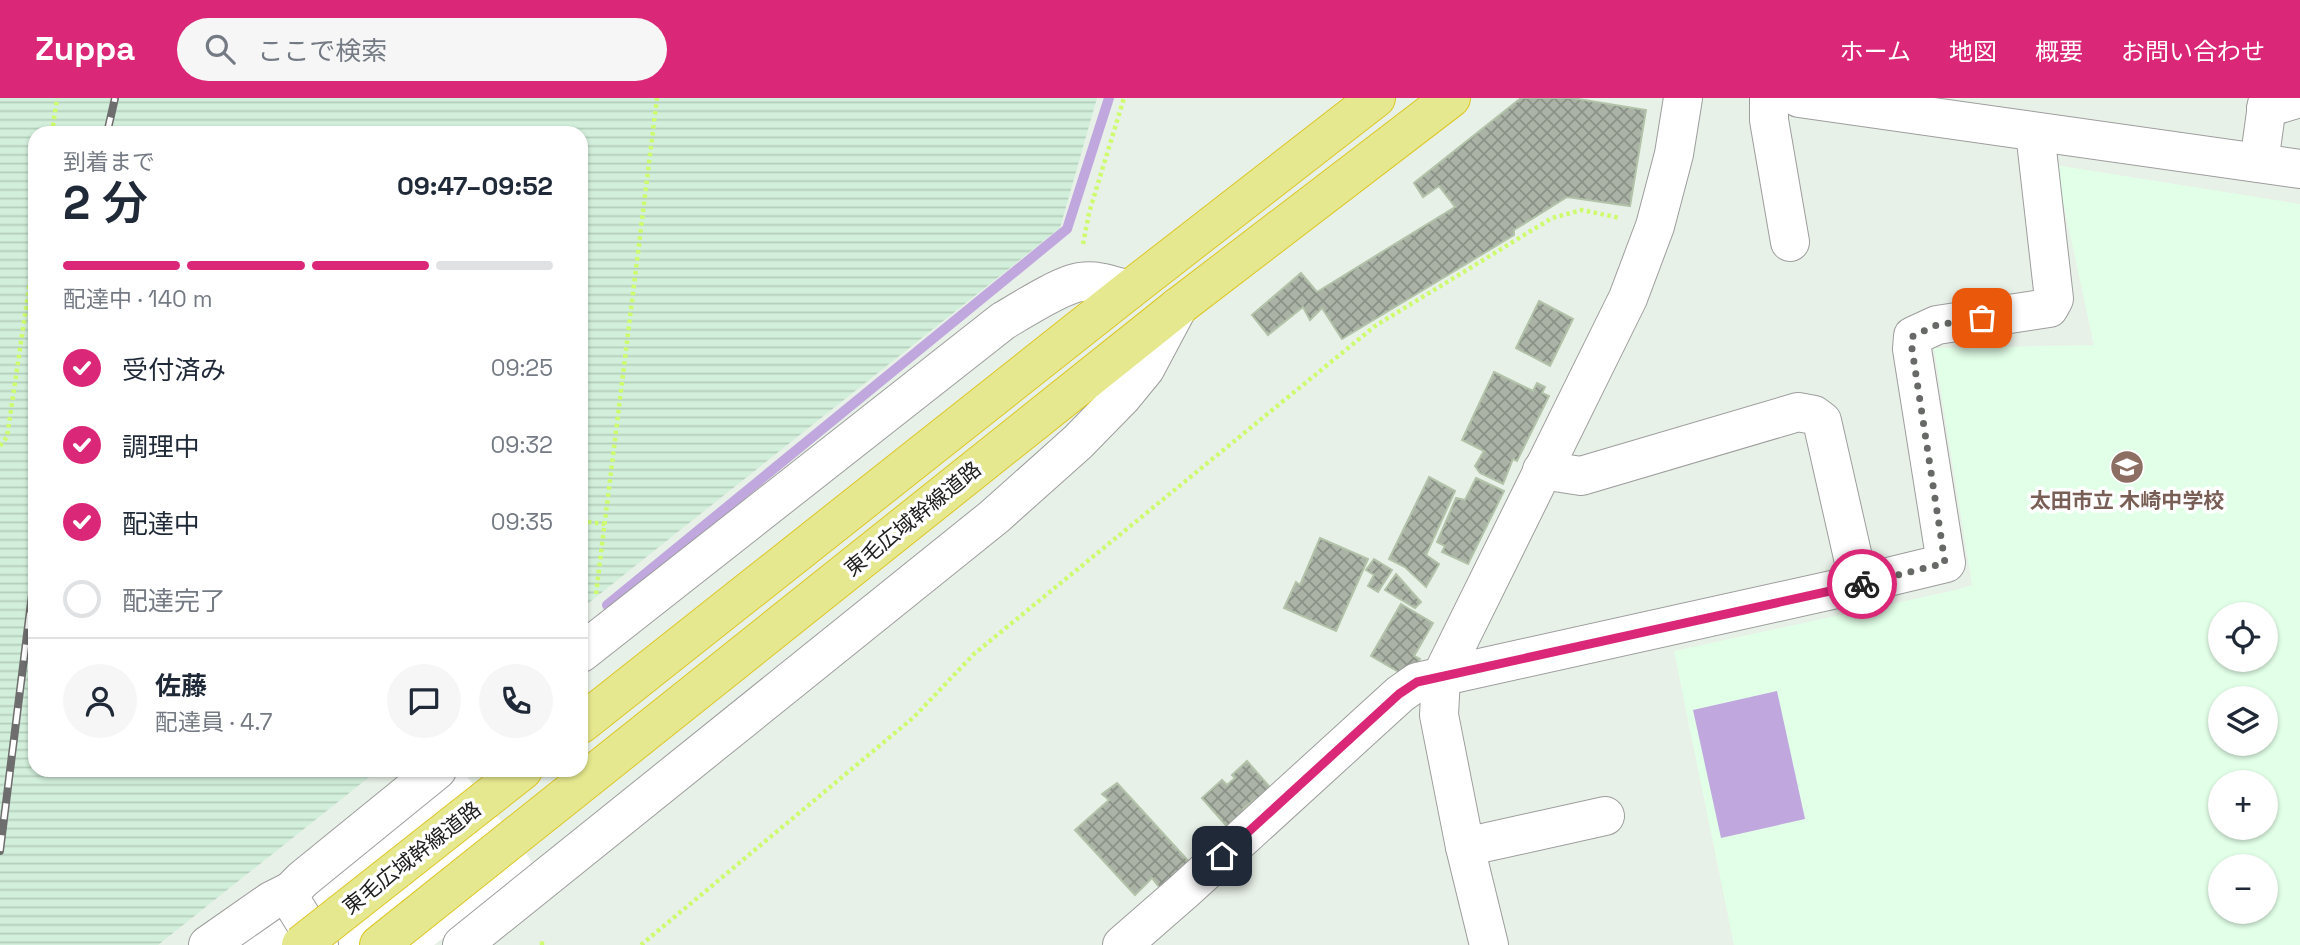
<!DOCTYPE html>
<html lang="ja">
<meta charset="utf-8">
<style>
:root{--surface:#fff;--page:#f6f6f7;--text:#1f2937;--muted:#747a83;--line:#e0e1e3;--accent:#db2777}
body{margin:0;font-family:"Space Grotesk","Noto Sans JP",sans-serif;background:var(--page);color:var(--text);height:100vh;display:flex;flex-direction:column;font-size:26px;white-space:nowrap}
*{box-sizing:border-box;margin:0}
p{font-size:23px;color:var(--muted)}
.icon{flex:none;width:38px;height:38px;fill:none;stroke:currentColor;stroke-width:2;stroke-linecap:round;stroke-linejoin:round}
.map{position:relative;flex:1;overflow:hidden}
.side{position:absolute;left:28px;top:28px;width:560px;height:651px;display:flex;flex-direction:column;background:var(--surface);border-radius:21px;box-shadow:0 2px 5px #0004}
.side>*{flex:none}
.controls{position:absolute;left:2208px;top:504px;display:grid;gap:14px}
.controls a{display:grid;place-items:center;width:70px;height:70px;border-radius:50%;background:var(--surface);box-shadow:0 2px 5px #0004;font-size:35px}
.pin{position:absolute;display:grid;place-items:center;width:60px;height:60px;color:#fff;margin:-30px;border-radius:14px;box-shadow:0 4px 10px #0006}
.courier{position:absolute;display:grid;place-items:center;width:70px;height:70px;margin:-35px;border:5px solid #db2777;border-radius:50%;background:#fff;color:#222;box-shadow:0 2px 9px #0007}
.overview em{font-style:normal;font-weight:600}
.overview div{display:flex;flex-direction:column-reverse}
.overview{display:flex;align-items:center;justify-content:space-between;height:119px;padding:0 35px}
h1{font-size:46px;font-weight:600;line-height:52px}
.bar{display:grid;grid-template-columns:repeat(4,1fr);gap:10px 7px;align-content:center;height:84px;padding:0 35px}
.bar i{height:9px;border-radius:5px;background:var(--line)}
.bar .active{background:var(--accent)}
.bar p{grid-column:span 4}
.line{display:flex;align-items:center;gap:18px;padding:0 35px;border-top:2px solid var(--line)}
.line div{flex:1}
.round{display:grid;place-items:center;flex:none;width:74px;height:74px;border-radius:37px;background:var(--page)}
ol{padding:0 35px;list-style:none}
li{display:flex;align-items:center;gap:21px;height:77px}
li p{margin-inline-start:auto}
li .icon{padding:7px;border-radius:50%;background:var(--accent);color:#fff;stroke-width:4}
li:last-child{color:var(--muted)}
li i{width:38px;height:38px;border:4px solid var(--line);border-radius:50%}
header{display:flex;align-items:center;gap:42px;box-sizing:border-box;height:98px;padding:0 35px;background:var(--accent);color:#fff}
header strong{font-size:33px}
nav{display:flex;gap:38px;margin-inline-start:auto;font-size:24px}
.search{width:490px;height:63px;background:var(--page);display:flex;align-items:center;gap:18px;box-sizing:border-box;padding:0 24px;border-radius:38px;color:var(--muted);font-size:26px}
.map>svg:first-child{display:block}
</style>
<header>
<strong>Zuppa</strong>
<div class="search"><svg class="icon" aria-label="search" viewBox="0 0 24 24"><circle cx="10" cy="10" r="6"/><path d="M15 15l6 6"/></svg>ここで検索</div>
<nav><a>ホーム</a><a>地図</a><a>概要</a><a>お問い合わせ</a></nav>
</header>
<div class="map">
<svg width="2300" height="847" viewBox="0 0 2300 847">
<defs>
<pattern id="farmland-rules" width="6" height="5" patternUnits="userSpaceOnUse" patternTransform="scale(1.75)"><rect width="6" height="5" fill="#d2efdb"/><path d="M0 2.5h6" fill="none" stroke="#b4cdbc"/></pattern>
<pattern id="building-cross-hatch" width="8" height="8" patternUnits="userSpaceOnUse" patternTransform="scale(1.75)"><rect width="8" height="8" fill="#aab3a6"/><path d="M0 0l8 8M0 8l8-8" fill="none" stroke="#8a9187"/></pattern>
</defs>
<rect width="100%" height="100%" fill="#e8f1e7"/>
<!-- education -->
<path fill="#e2ffe8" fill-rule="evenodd" d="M2055 67 2300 106V847H1734L1674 553 1956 492 1972 487 1934 250 2094 247ZM2221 516H2266V562H2221ZM2221 600H2266V646H2221ZM2221 684H2266V730H2221ZM2221 768H2266V814H2221Z"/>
<!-- farmland -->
<polygon fill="url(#farmland-rules)" points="0,0 1097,0 1060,130 581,511 581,35 35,35 35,672 378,672 158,847 0,847"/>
<!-- water -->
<polygon fill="#c0a7de" points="1777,593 1805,721 1721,740 1693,612"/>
<!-- pier -->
<polygon fill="#fff" points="457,672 462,672 536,769 434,847 237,847"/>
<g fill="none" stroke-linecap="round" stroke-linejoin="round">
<!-- stream -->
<g stroke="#c0a7de" stroke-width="10">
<polyline points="607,507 1067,131 1109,0"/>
<polyline points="581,527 582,526"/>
</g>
</g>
<!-- building -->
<g fill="url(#building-cross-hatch)" stroke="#b2c3a9" stroke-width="2">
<polygon points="1521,0 1572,0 1646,12 1630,108 1567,99 1514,132 1514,137 1342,241 1322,210 1310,222 1303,209 1268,237 1252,217 1301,175 1317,194 1455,109 1439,88 1423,99 1414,85"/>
<polygon points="1539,203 1573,221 1550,268 1516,250"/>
<polygon points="1494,274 1533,293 1537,285 1545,289 1542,295 1549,298 1517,363 1513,361 1503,386 1480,375 1475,368 1484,353 1462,342"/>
<polygon points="1429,379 1455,393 1426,457 1439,466 1426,489 1405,469 1389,461"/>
<polygon points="1476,380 1504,393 1468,466 1442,454 1445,448 1437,444 1456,400 1465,402"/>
<polygon points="1320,440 1368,461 1336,533 1284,510 1296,484 1300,487"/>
<polygon points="1374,461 1392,472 1378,494 1368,488 1374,477 1366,472"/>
<polygon points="1396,476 1421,504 1415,510 1385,492"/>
<polygon points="1401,506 1433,525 1414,558 1420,561 1409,580 1371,558"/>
<polygon points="1247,663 1275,695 1259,708 1254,702 1243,711 1248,716 1230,732 1202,700 1222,682 1227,687 1235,680 1232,677"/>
<polygon points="1117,685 1192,767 1163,794 1152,780 1135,797 1075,732 1109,702 1102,696"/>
</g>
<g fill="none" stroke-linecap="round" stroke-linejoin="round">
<!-- minor casing -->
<g stroke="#9d9d9d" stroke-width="40">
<g id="minor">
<polyline points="1769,0 1769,22 1790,144"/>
<polyline points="1799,0 2300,71"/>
<polyline points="2266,10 2300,0"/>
<polyline points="2259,65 2268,0"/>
<polyline points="1542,372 1581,378 1798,314 1814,317 1822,323 1859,486"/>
<path d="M581 555 1003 223C1020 213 1062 186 1081 184 1096 181 1114 188 1129 192"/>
<polyline points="1465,749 1605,718"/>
<polyline points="208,847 271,803 291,793"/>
<polyline points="319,847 294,807 291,793 303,781 437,672"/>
<polyline points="462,847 994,419 1078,344 1122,299 1145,271 1178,209"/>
<polyline points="1122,847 1184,793 1400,596 1417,584 1859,486 1946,465 1912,251 1913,238 1937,227 2049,210 2054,201 2035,34"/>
<polyline points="1489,847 1465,749 1439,617 1441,579 1628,200 1655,128 1674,56 1683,0"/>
</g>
</g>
<!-- highway casing -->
<g stroke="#ddc626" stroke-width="40">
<g id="highway">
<polyline points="581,626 1129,192 1376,0"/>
<polyline points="485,702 523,672"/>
<polyline points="379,847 1178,209 1451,0"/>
</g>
</g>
<!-- path -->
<g stroke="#cefb6e" stroke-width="4.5" stroke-dasharray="3.5 3.5" stroke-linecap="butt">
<polyline points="52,35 57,0"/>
<polyline points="1083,146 1089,115 1124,0"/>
<polyline points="0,348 7,339 35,149"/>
<polyline points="581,423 605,426"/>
<polyline points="596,496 657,0"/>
<polyline points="542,847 542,840"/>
<polyline points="641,847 914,619 974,556 1375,228 1552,120 1582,112 1620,120"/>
</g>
<!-- minor -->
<use href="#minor" stroke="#fff" stroke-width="38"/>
<!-- highway -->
<use href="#highway" stroke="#e5e88e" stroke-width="38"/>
<!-- rail casing -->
<g stroke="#6e6e6e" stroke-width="8">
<g id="rail">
<polyline points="107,35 115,0"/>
<polyline points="0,753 35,472"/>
</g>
</g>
<!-- rail -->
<use href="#rail" stroke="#fff" stroke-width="5" stroke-dasharray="16" stroke-linecap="butt"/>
<!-- highway-bridge casing -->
<g stroke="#ddc626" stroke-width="40" stroke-linecap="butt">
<polyline id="highway-bridge" points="301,847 485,702"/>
</g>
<!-- highway-bridge -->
<use href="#highway-bridge" stroke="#e5e88e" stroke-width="38"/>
</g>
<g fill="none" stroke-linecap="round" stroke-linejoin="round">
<!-- done -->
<polyline stroke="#666966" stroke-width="7" stroke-dasharray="0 12.6" points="1862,486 1945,465 1912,251 1913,238 1937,227 1982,220"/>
<!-- route -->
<polyline stroke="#db2777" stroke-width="9" points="1222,758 1399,596 1417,584 1862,486"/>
</g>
<!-- icons -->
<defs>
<g id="school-disc" transform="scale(1.75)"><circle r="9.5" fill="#8d6e63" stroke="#fff"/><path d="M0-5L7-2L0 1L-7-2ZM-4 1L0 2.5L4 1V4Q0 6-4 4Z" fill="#fff"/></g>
</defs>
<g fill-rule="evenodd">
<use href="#school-disc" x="2127" y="369"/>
</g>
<g text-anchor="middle" stroke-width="7" stroke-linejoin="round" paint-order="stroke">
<!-- education labels -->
<g font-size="21" font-weight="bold" fill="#785e54" stroke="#fff">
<text x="2127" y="410">太田市立 木崎中学校</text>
</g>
<!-- street labels -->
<g font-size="21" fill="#202020" stroke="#fff">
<text transform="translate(913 421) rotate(-39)" y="7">東毛広域幹線道路</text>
<text transform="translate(412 760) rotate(-38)" y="7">東毛広域幹線道路</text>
</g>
</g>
</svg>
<div class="controls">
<a><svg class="icon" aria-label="locate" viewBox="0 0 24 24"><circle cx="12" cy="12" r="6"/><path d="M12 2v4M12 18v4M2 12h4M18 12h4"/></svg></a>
<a><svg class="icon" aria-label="layers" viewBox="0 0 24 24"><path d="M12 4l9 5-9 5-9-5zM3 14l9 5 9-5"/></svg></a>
<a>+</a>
<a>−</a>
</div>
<div class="pin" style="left:1982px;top:220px;background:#ea580c"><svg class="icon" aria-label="bag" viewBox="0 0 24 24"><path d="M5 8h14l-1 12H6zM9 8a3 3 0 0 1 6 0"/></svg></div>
<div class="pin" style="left:1222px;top:758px;background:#1f2937"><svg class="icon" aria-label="home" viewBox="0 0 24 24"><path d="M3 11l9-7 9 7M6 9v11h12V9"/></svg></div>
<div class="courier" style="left:1862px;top:486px"><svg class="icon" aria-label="bike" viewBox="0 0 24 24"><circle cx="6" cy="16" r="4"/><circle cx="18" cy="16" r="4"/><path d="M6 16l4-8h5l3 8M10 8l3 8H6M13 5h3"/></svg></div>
<section class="side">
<div class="overview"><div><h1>2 分</h1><p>到着まで</p></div><em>09:47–09:52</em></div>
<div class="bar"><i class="active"></i><i class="active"></i><i class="active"></i><i></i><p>配達中 · 140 m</p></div>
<ol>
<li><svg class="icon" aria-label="check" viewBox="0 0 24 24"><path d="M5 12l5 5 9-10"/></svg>受付済み<p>09:25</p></li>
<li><svg class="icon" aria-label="check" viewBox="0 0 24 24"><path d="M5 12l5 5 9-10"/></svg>調理中<p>09:32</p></li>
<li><svg class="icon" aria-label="check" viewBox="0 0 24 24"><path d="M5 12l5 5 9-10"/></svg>配達中<p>09:35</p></li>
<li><i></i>配達完了</li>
</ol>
<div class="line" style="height:126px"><a class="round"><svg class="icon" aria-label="person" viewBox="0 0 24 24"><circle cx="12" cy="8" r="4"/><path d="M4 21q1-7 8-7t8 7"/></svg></a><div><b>佐藤</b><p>配達員 · 4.7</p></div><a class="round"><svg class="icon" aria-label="chat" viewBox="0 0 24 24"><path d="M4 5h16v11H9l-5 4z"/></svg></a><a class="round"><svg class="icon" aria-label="phone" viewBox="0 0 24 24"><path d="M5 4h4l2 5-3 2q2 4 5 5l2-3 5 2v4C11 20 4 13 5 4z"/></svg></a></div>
</section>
</div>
